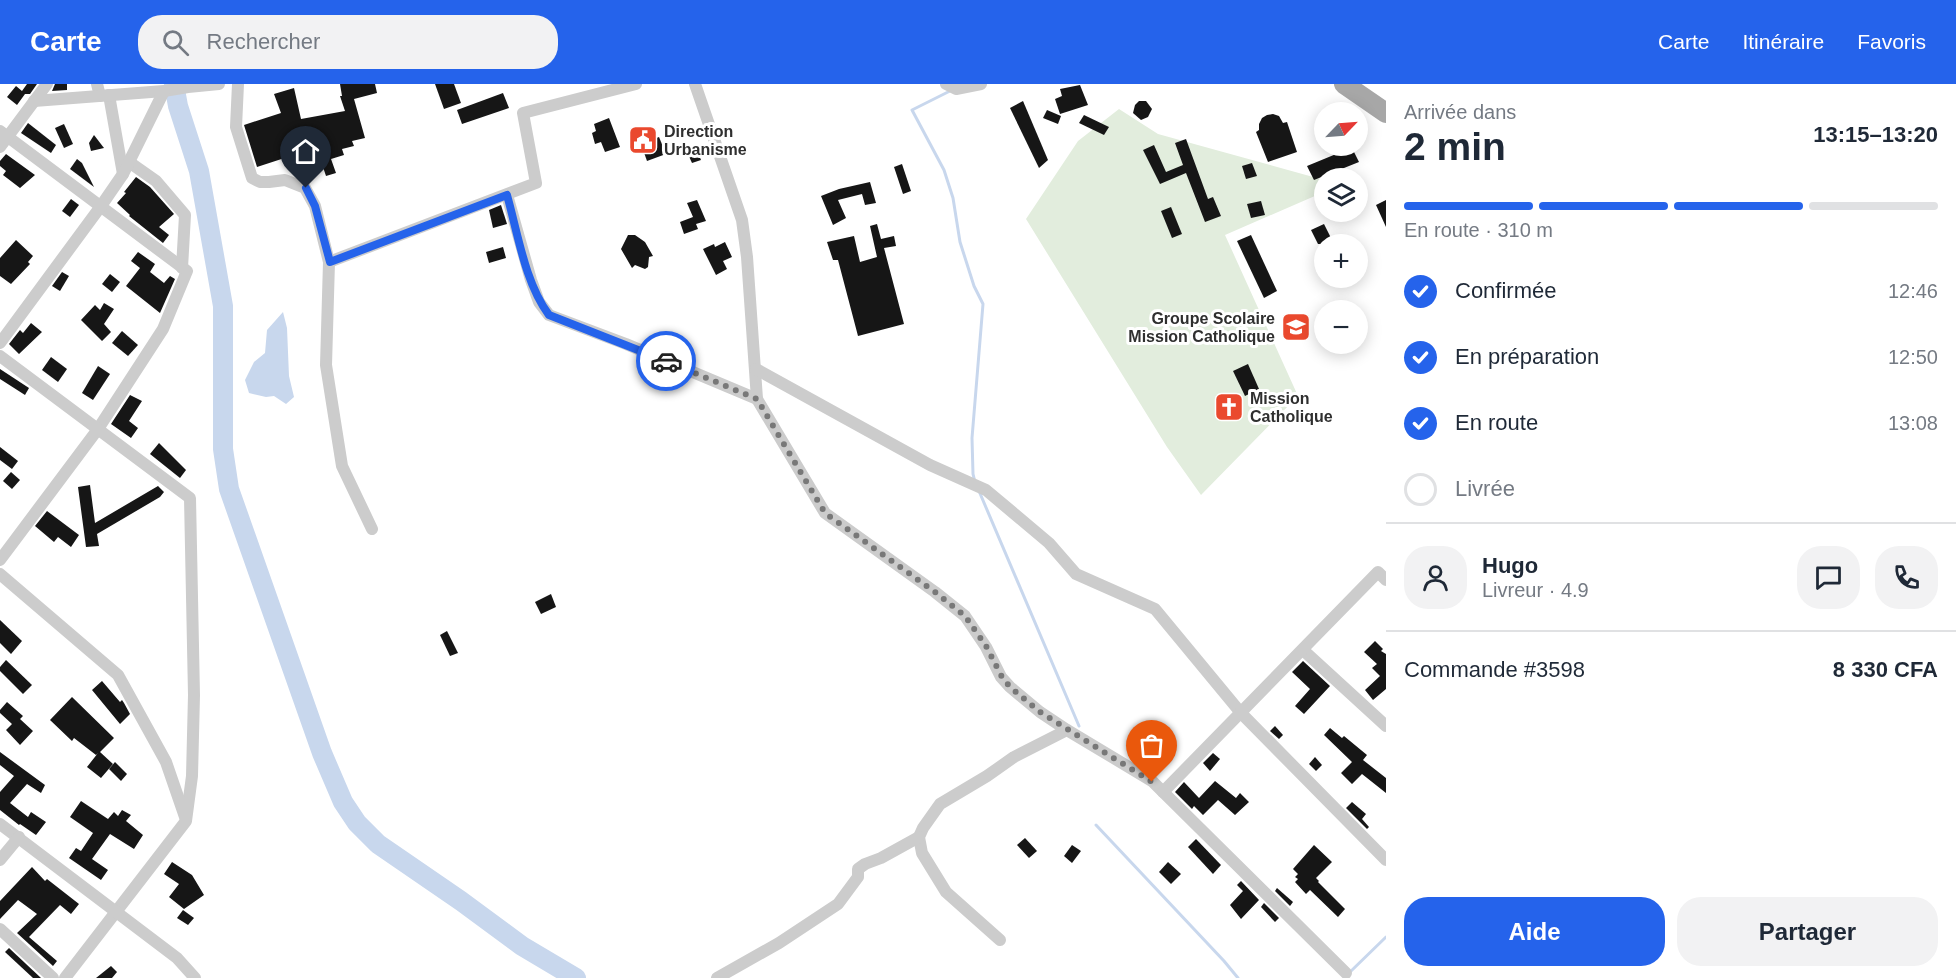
<!DOCTYPE html>
<html lang="fr">
<meta charset="utf-8">
<style>
:root{--surface:#fff;--page:#f2f2f3;--text:#1f2937;--muted:#747a83;--line:#e0e1e3;--accent:#2563eb}
body{margin:0;font-family:Arial,sans-serif;background:var(--page);color:var(--text);height:100vh;display:flex;flex-direction:column;font-size:22px;white-space:nowrap}
*{box-sizing:border-box;margin:0}
p{font-size:20px;color:var(--muted)}
.icon{flex:none;width:33px;height:33px;fill:none;stroke:currentColor;stroke-width:2;stroke-linecap:round;stroke-linejoin:round}
.map{position:relative;flex:1;overflow:hidden}
.drawer{display:flex;flex-direction:column;background:var(--surface);width:570px}
.drawer>*{flex:none}
.needle{width:39px;rotate:65deg}
.controls{position:absolute;left:1314px;top:18px;display:grid;gap:12px}
.controls a{display:grid;place-items:center;width:54px;height:54px;border-radius:50%;background:var(--surface);box-shadow:0 3px 15px #0003;font-size:30px}
.pin{position:absolute;display:grid;place-items:center;width:51px;height:51px;color:#fff;margin:-62px -26px;border-radius:50% 50% 50% 0;rotate:-45deg;box-shadow:0 0 6px #0007}
.pin .icon{rotate:45deg}
.courier{position:absolute;display:grid;place-items:center;width:60px;height:60px;margin:-30px;border:4px solid #2563eb;border-radius:50%;background:#fff;color:#222;box-shadow:0 2px 8px #0007}
.head em{font-style:normal;font-weight:600}
.head div{display:flex;flex-direction:column-reverse}
.head{display:flex;align-items:center;justify-content:space-between;height:102px;padding:0 18px}
h1{font-size:39px;font-weight:600;line-height:45px}
.bar{display:grid;grid-template-columns:repeat(4,1fr);gap:9px 6px;align-content:center;height:72px;padding:0 18px}
.bar i{height:8px;border-radius:4px;background:var(--line)}
.bar .active{background:var(--accent)}
.bar p{grid-column:span 4}
.line{display:flex;align-items:center;gap:15px;padding:0 18px;border-top:2px solid var(--line)}
.line div{flex:1}
.round{display:grid;place-items:center;flex:none;width:63px;height:63px;border-radius:24px;background:var(--page)}
ol{padding:0 18px;list-style:none}
li{display:flex;align-items:center;gap:18px;height:66px}
li p{margin-inline-start:auto}
li .icon{padding:6px;border-radius:50%;background:var(--accent);color:#fff;stroke-width:4}
li:last-child{color:var(--muted)}
li i{width:33px;height:33px;border:3px solid var(--line);border-radius:50%}
.button{display:flex;gap:12px;margin-top:auto;padding:12px 18px}
.button a{flex:1;height:69px;border-radius:24px;background:var(--accent);color:#fff;font-size:24px;font-weight:600;line-height:69px;text-align:center}
.button a+a{background:var(--page);color:var(--text)}
header{display:flex;align-items:center;gap:36px;box-sizing:border-box;height:84px;padding:0 30px;background:var(--accent);color:#fff}
header strong{font-size:28px}
nav{display:flex;gap:33px;margin-inline-start:auto;font-size:21px}
.search{width:420px;height:54px;background:var(--page);display:flex;align-items:center;gap:15px;box-sizing:border-box;padding:0 21px;border-radius:24px;color:var(--muted);font-size:22px}
main{display:flex;flex:1;min-height:0}
.map>svg:first-child{display:block}
</style>
<header>
<strong>Carte</strong>
<div class="search"><svg class="icon" aria-label="search" viewBox="0 0 24 24"><circle cx="10" cy="10" r="6"/><path d="M15 15l6 6"/></svg>Rechercher</div>
<nav><a>Carte</a><a>Itinéraire</a><a>Favoris</a></nav>
</header>
<main>
<div class="map">
<svg width="1386" height="894" viewBox="0 0 1386 894">
<rect width="100%" height="100%" fill="#fff"/>
<!-- green -->
<polygon fill="#e2eddd" points="1119,25 1158,50 1324,96 1324,108 1225,151 1298,312 1201,411 1167,363 1026,135 1078,57"/>
<!-- water -->
<polygon fill="#c8d7ed" points="283,228 287,244 289,292 294,313 286,320 274,312 266,313 249,309 245,296 254,278 265,269 267,246"/>
<g fill="none" stroke-linecap="round" stroke-linejoin="round">
<!-- stream -->
<g stroke="#c8d7ed" stroke-width="3">
<polyline points="952,6 912,26 944,86 953,114 960,158 974,202 983,220 972,354 973,390 975,398"/>
<polyline points="979,407 1079,642"/>
<polyline points="1096,741 1224,877 1238,894"/>
<polyline points="1349,889 1386,853"/>
</g>
<!-- river -->
<polyline stroke="#c8d7ed" stroke-width="20" points="174,0 178,22 199,87 223,222 223,365 229,405 322,669 343,718 357,739 378,760 461,817 522,862 576,894"/>
</g>
<!-- building -->
<g fill="#161616">
<polygon points="27,0 37,0 30,10 25,10 17,21 7,13 16,2 22,7"/>
<polygon points="55,0 67,0 67,6 52,7"/>
<polygon points="340,0 375,0 377,9 354,15 365,54 352,57 354,62 342,65 344,71 331,75 336,89 326,92 323,83 311,88 303,68 257,83 244,41 281,29 274,10 294,4 301,35 345,27 340,12 342,12"/>
<polygon points="435,0 454,0 461,19 444,25"/>
<polygon points="1080,1 1088,21 1060,30 1055,15 1062,12 1060,5"/>
<polygon points="503,9 509,24 462,40 457,26"/>
<polygon points="1023,17 1048,76 1039,84 1010,24"/>
<polygon points="1139,17 1146,17 1152,25 1148,33 1141,36 1133,29 1135,21"/>
<polygon points="1047,26 1061,32 1058,40 1043,34"/>
<polygon points="1273,30 1279,32 1283,39 1287,38 1297,68 1268,78 1256,48 1259,46 1259,40 1262,34 1267,31"/>
<polygon points="1084,31 1109,43 1104,51 1079,39"/>
<polygon points="609,34 620,63 605,68 601,58 595,60 592,49 596,47 594,40"/>
<polygon points="28,39 56,61 51,69 21,49"/>
<polygon points="64,40 73,60 64,64 55,44"/>
<polygon points="94,51 104,64 91,67 89,59"/>
<polygon points="659,53 666,70 647,77 641,60"/>
<polygon points="1186,55 1208,115 1213,113 1221,132 1205,138 1186,89 1160,100 1143,66 1154,61 1166,88 1183,81 1175,59"/>
<polygon points="1345,62 1351,62 1359,78 1314,96 1307,82 1341,68 1339,64"/>
<polygon points="696,64 701,76 692,79 687,68"/>
<polygon points="6,70 35,91 20,104 3,91 6,87 0,82 0,77"/>
<polygon points="77,75 82,79 94,103 70,85"/>
<polygon points="1252,79 1257,92 1246,95 1242,82"/>
<polygon points="902,80 911,107 903,110 894,83"/>
<polygon points="136,93 150,103 174,130 159,143 169,151 163,159 129,132 130,131 117,119 126,109 124,108"/>
<polygon points="870,98 876,119 865,121 862,110 838,116 846,134 833,141 821,112 839,105"/>
<polygon points="71,115 79,121 70,133 62,127"/>
<polygon points="697,116 706,137 696,140 698,145 684,150 680,138 693,133 687,119"/>
<polygon points="1386,116 1386,143 1376,121"/>
<polygon points="1261,117 1265,131 1251,134 1247,120"/>
<polygon points="501,121 507,140 493,144 489,126"/>
<polygon points="1171,123 1182,150 1172,154 1161,127"/>
<polygon points="877,140 881,155 894,152 896,162 884,164 904,240 858,252 838,176 833,176 827,158 854,152 860,178 877,173 870,142"/>
<polygon points="1324,140 1334,160 1318,160 1311,146"/>
<polygon points="628,151 635,151 645,158 653,172 649,173 648,183 645,185 635,181 632,184 621,165"/>
<polygon points="1251,151 1277,207 1264,214 1237,157"/>
<polygon points="16,156 33,172 28,178 30,180 11,200 0,192 0,174"/>
<polygon points="725,158 732,173 723,177 727,185 716,191 703,165 714,160 715,163"/>
<polygon points="503,163 506,174 489,179 486,168"/>
<polygon points="138,168 155,180 150,188 164,199 170,192 175,195 160,229 126,202 140,184 131,177"/>
<polygon points="62,188 69,192 60,207 52,202"/>
<polygon points="110,190 120,198 112,208 102,200"/>
<polygon points="104,219 114,225 104,240 111,248 102,257 81,236 95,221 100,226"/>
<polygon points="31,239 42,248 19,270 9,260 20,246 23,249"/>
<polygon points="122,247 138,261 128,272 112,259"/>
<polygon points="51,273 67,285 58,298 42,286"/>
<polygon points="1248,280 1259,305 1245,312 1233,287"/>
<polygon points="98,282 110,290 93,316 82,309"/>
<polygon points="0,285 29,304 25,311 0,295"/>
<polygon points="130,311 142,317 129,337 138,344 131,354 111,340"/>
<polygon points="159,359 186,386 180,394 150,370"/>
<polygon points="0,363 18,377 12,385 0,376"/>
<polygon points="11,388 20,396 12,405 3,397"/>
<polygon points="90,401 95,439 158,402 164,408 160,413 97,450 99,462 86,463 78,403"/>
<polygon points="47,427 79,451 71,463 58,453 54,458 35,442"/>
<polygon points="551,510 556,523 541,530 535,518"/>
<polygon points="0,536 22,557 11,570 0,559"/>
<polygon points="447,547 458,569 450,572 440,551"/>
<polygon points="1375,557 1383,565 1381,567 1386,570 1386,605 1373,616 1365,606 1380,592 1372,584 1377,580 1364,568"/>
<polygon points="6,576 32,601 23,610 0,587 0,583"/>
<polygon points="1303,577 1330,602 1304,630 1295,622 1310,605 1292,588"/>
<polygon points="102,597 120,618 122,616 124,619 130,630 120,640 92,606"/>
<polygon points="72,613 114,654 100,668 113,680 101,694 87,683 98,669 96,671 74,654 72,657 50,636"/>
<polygon points="7,618 23,632 20,635 33,647 20,661 6,646 12,640 0,629 0,626"/>
<polygon points="1275,642 1283,651 1279,655 1270,647"/>
<polygon points="1330,644 1342,654 1344,652 1367,671 1363,676 1386,694 1386,709 1362,690 1352,700 1341,689 1352,678 1324,651"/>
<polygon points="0,668 45,701 41,709 27,700 10,719 28,733 31,728 46,738 36,751 20,740 19,741 0,726 0,708 14,692 0,681"/>
<polygon points="1213,669 1220,675 1210,687 1203,679"/>
<polygon points="1315,673 1322,681 1316,687 1309,680"/>
<polygon points="115,678 127,690 121,697 109,685"/>
<polygon points="1215,697 1236,714 1240,709 1249,718 1235,731 1218,716 1203,731 1194,722 1192,725 1175,708 1184,698 1199,714"/>
<polygon points="81,717 108,735 114,728 118,732 122,726 131,731 126,737 143,751 134,765 110,750 92,775 108,786 101,796 69,774 76,764 81,767 93,749 70,733"/>
<polygon points="1352,718 1366,730 1362,735 1369,743 1367,745 1346,724"/>
<polygon points="1025,754 1037,767 1029,774 1017,761"/>
<polygon points="1196,755 1221,781 1213,790 1188,763"/>
<polygon points="1072,761 1081,767 1072,779 1064,772"/>
<polygon points="1314,761 1332,778 1316,794 1319,797 1318,798 1345,825 1338,833 1310,806 1306,810 1295,798 1298,795 1295,793 1298,790 1293,785"/>
<polygon points="172,778 192,791 204,811 184,825 169,813 179,800 164,790"/>
<polygon points="1168,778 1181,790 1171,800 1159,788"/>
<polygon points="32,783 45,797 47,795 79,820 71,830 60,821 29,853 57,877 53,882 17,849 37,830 18,816 0,835 0,817"/>
<polygon points="1241,797 1259,816 1241,835 1230,821 1243,807 1237,801"/>
<polygon points="1277,804 1293,818 1290,822 1275,807"/>
<polygon points="1264,819 1279,834 1275,838 1261,823"/>
<polygon points="183,826 194,834 188,841 177,834"/>
<polygon points="9,864 41,894 33,894 5,868"/>
<polygon points="111,882 117,888 112,894 96,894"/>
</g>
<g fill="none" stroke-linecap="round" stroke-linejoin="round">
<!-- minor -->
<g stroke="#ccc" stroke-width="12">
<polyline points="97,0 100,12"/>
<polyline points="238,0 236,43 252,94 260,98 269,98 285,96 305,104 315,122 329,178 326,281 342,382 372,445"/>
<polyline points="695,0 742,136 747,173 757,315 825,429 935,508 965,532 986,563 1001,593 1010,603 1040,628 1067,646 1152,697 1346,889"/>
<polyline points="946,0 956,5 981,0"/>
<polyline points="109,11 123,90"/>
<polyline points="34,17 164,7 188,3 219,0"/>
<polyline points="0,47 187,187 163,245 98,345 0,476"/>
<polyline points="0,63 47,0"/>
<polyline points="129,78 156,97 185,131 182,184"/>
<polyline points="507,111 531,196 539,218 549,231 626,260 757,315"/>
<polyline points="329,178 536,99 523,29 636,0"/>
<polyline points="0,259 101,122 123,90 164,7"/>
<polyline points="0,272 190,414 194,611 192,692 186,737 65,894"/>
<polyline points="756,285 930,381 986,406 1049,459 1076,490 1155,525 1241,629 1386,776"/>
<polyline points="0,490 118,591 166,678 185,733"/>
<polyline points="1303,566 1386,642"/>
<polyline points="1163,708 1378,488 1386,496"/>
<polyline points="0,740 177,874 195,894"/>
<polyline points="0,776 19,753"/>
<polyline points="0,845 53,894"/>
<polyline points="1000,856 946,808 922,769 919,753 923,744 940,720 987,692 1014,673 1067,646"/>
<polyline points="717,894 779,859 838,820 858,793 858,785 865,780 881,774 919,753"/>
</g>
<!-- primary -->
<polyline stroke="#a7a7a7" stroke-width="20" points="1344,0 1386,29"/>
</g>
<g fill="none" stroke-linecap="round" stroke-linejoin="round">
<!-- done -->
<polyline stroke="#787878" stroke-width="6" stroke-dasharray="0 10.8" points="666,277 757,315 825,429 935,508 965,532 986,562 1002,593 1010,603 1040,628 1152,698"/>
<!-- route -->
<path stroke="#2563eb" stroke-width="8" d="M306 104 315 122 330 178 507 111C518 150 525 199 549 231L666 277"/>
</g>
<!-- icons -->
<defs>
<g id="civic-square" transform="scale(1.5)"><rect x="-9" y="-9" width="18" height="18" rx="4" fill="#ea492e" stroke="#fff"/><path d="M-.6-6.5H3V-4.5H.6V-3L4-1V1h2V6H-6V1h2V-1L-.6-3ZM-1.2 2.5V6h2.4V2.5Z" fill="#fff"/></g>
<g id="school-square" transform="scale(1.5)"><rect x="-9" y="-9" width="18" height="18" rx="4" fill="#ea492e" stroke="#fff"/><path d="M0-5L7-2L0 1L-7-2ZM-4 1L0 2.5L4 1V4Q0 6-4 4Z" fill="#fff"/></g>
<g id="church-square" transform="scale(1.5)"><rect x="-9" y="-9" width="18" height="18" rx="4" fill="#ea492e" stroke="#fff"/><path d="M-1.2-6h2.4v3.5h3.3v2.4h-3.3V6h-2.4V-.1h-3.3v-2.4h3.3Z" fill="#fff"/></g>
</defs>
<g fill-rule="evenodd">
<use href="#civic-square" x="643" y="56"/>
<use href="#school-square" x="1296" y="243"/>
<use href="#church-square" x="1229" y="323"/>
</g>
<g text-anchor="middle" stroke-width="6" stroke-linejoin="round" paint-order="stroke">
<!-- poi labels -->
<g font-size="16" font-weight="bold" fill="#2f2f2f" stroke="#fff" text-anchor="start">
<text x="664" y="53">Direction<tspan x="664" dy="18">Urbanisme</tspan></text>
<text x="1275" y="240" text-anchor="end">Groupe Scolaire<tspan x="1275" dy="18">Mission Catholique</tspan></text>
<text x="1250" y="320">Mission<tspan x="1250" dy="18">Catholique</tspan></text>
</g>
</g>
</svg>
<div class="controls">
<a><svg class="needle" viewBox="-14 -14 28 28"><path d="M0-13l5 13h-10z" fill="#e53935"/><path d="M0 13l5-13h-10z" fill="#747a83"/></svg></a>
<a><svg class="icon" aria-label="layers" viewBox="0 0 24 24"><path d="M12 4l9 5-9 5-9-5zM3 14l9 5 9-5"/></svg></a>
<a>+</a>
<a>−</a>
</div>
<div class="pin" style="left:1152px;top:698px;background:#ea580c"><svg class="icon" aria-label="bag" viewBox="0 0 24 24"><path d="M5 8h14l-1 12H6zM9 8a3 3 0 0 1 6 0"/></svg></div>
<div class="pin" style="left:306px;top:104px;background:#1f2937"><svg class="icon" aria-label="home" viewBox="0 0 24 24"><path d="M3 11l9-7 9 7M6 9v11h12V9"/></svg></div>
<div class="courier" style="left:666px;top:277px"><svg class="icon" aria-label="car" viewBox="0 0 24 24"><path d="M5 17H2v-5l4-1 3-4h7l3 4 3 1v5h-3M9 17h6M6 11h13"/><circle cx="7" cy="17" r="2"/><circle cx="17" cy="17" r="2"/></svg></div>
</div>
<section class="drawer">
<div class="head"><div><h1>2 min</h1><p>Arrivée dans</p></div><em>13:15–13:20</em></div>
<div class="bar"><i class="active"></i><i class="active"></i><i class="active"></i><i></i><p>En route · 310 m</p></div>
<ol>
<li><svg class="icon" aria-label="check" viewBox="0 0 24 24"><path d="M5 12l5 5 9-10"/></svg>Confirmée<p>12:46</p></li>
<li><svg class="icon" aria-label="check" viewBox="0 0 24 24"><path d="M5 12l5 5 9-10"/></svg>En préparation<p>12:50</p></li>
<li><svg class="icon" aria-label="check" viewBox="0 0 24 24"><path d="M5 12l5 5 9-10"/></svg>En route<p>13:08</p></li>
<li><i></i>Livrée</li>
</ol>
<div class="line" style="height:108px"><a class="round"><svg class="icon" aria-label="person" viewBox="0 0 24 24"><circle cx="12" cy="8" r="4"/><path d="M4 21q1-7 8-7t8 7"/></svg></a><div><b>Hugo</b><p>Livreur · 4.9</p></div><a class="round"><svg class="icon" aria-label="chat" viewBox="0 0 24 24"><path d="M4 5h16v11H9l-5 4z"/></svg></a><a class="round"><svg class="icon" aria-label="phone" viewBox="0 0 24 24"><path d="M5 4h4l2 5-3 2q2 4 5 5l2-3 5 2v4C11 20 4 13 5 4z"/></svg></a></div>
<div class="line" style="height:78px"><div>Commande #3598</div><b>8 330 CFA</b></div>
<div class="button"><a>Aide</a><a>Partager</a></div>
</section>
</main>
